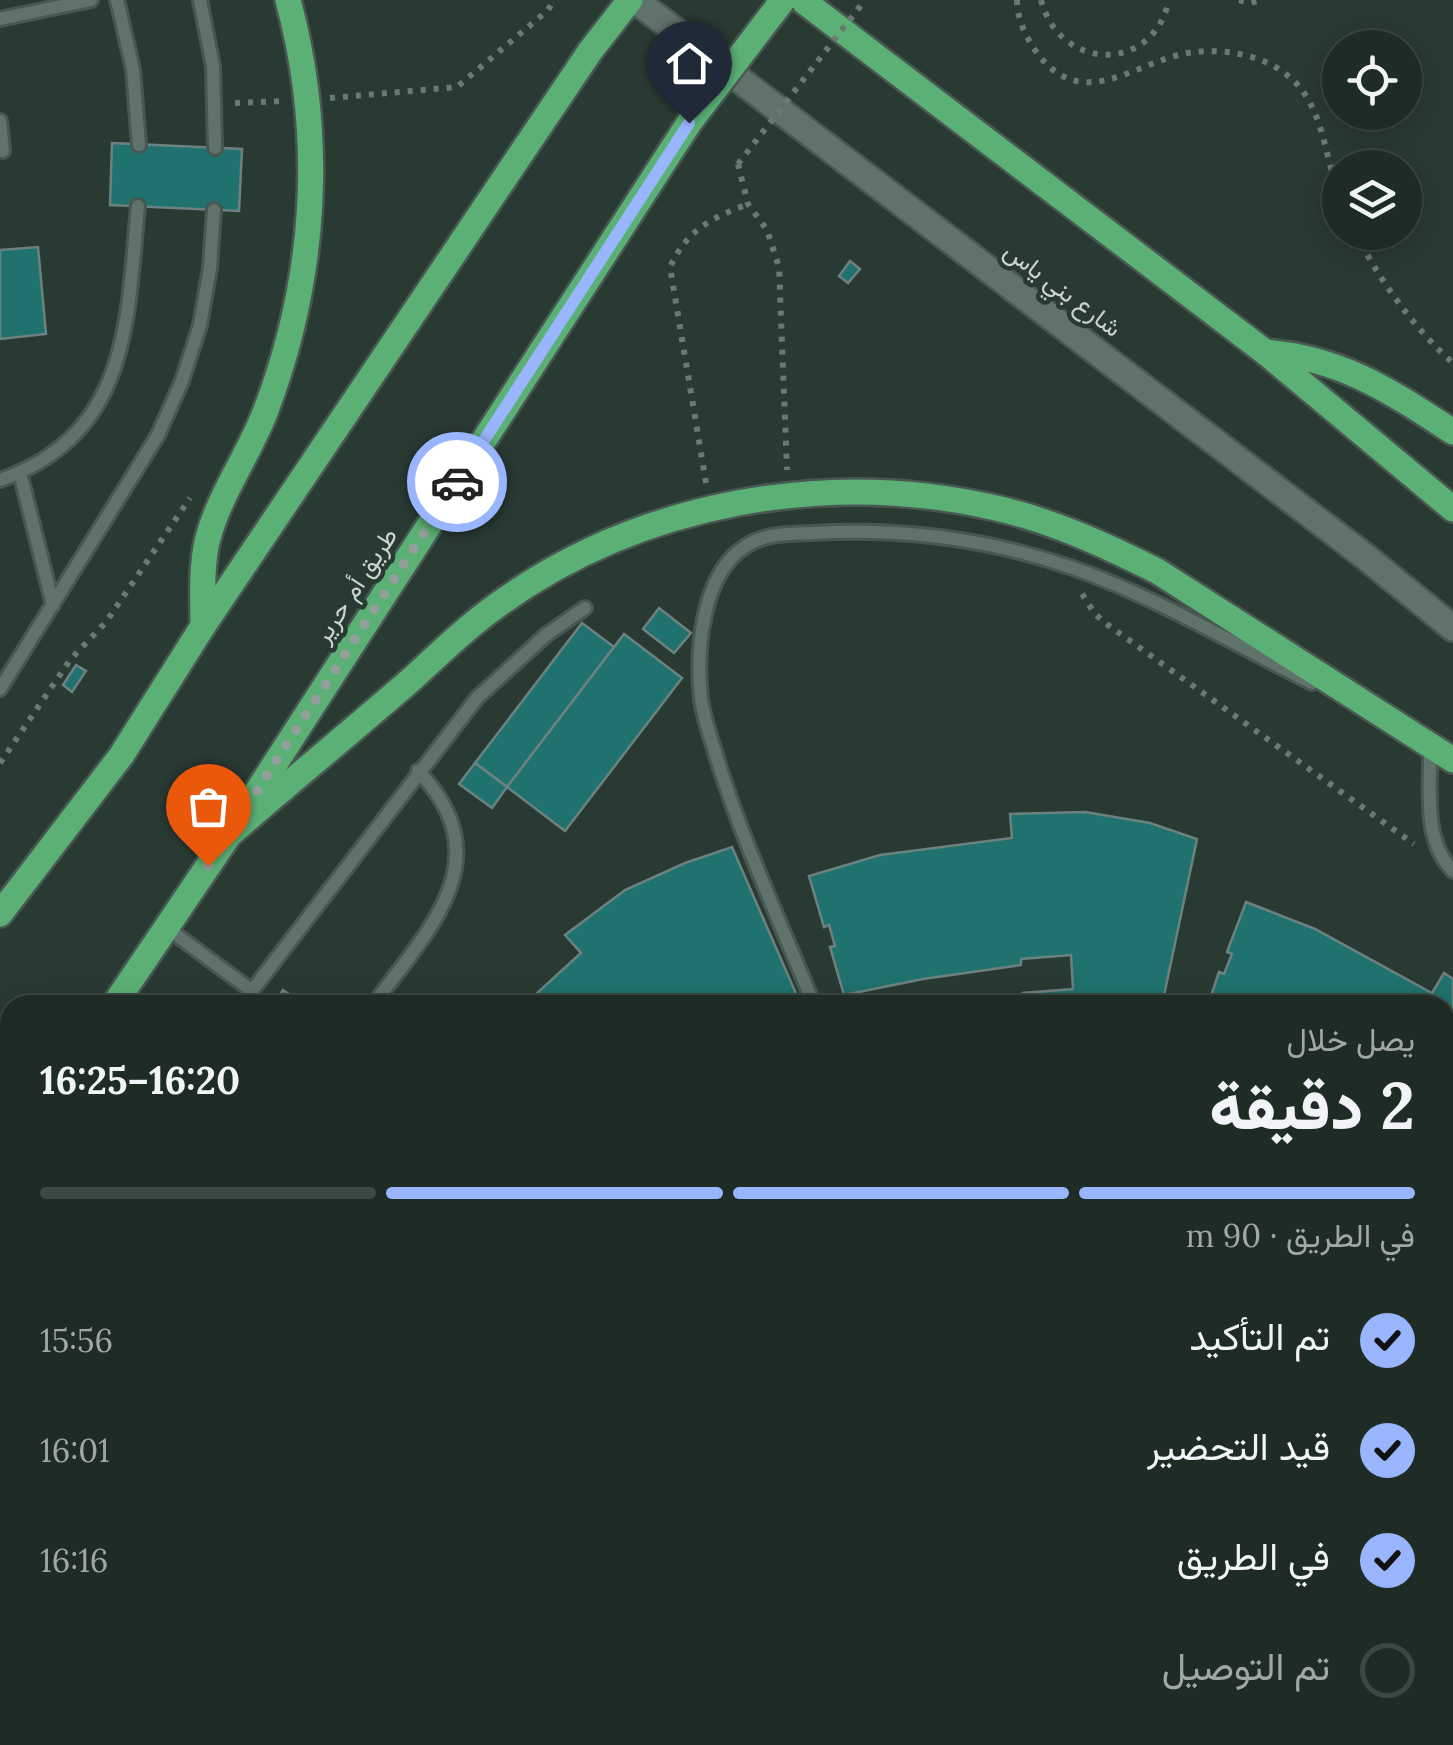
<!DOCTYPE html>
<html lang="ar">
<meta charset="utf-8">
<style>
:root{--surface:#1f2c26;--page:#27342e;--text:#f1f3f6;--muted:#a1a7a7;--line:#3c4843;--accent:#99b5fd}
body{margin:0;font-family:Lora,Vazirmatn,serif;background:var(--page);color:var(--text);direction:rtl;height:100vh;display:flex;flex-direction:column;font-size:38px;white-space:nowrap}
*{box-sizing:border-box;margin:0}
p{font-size:32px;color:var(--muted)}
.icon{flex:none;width:55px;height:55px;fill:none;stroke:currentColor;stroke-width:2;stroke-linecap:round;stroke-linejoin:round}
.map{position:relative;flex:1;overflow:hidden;direction:ltr}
.panel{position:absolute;left:0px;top:995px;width:1455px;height:750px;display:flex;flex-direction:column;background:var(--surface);border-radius:30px 30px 0 0;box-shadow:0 5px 25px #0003,0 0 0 2px var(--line);direction:rtl}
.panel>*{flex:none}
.tools{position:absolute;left:1322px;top:30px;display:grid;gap:20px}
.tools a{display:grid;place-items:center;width:100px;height:100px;border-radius:50%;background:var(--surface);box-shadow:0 5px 25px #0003,0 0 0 2px var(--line);font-size:50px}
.pin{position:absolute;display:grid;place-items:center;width:85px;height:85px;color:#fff;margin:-102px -42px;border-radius:50% 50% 50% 0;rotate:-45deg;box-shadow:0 0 10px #0007}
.pin .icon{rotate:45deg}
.courier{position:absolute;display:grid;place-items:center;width:100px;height:100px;margin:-50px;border:8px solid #99b5fd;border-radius:50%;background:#fff;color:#222;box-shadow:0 2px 12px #0007}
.head em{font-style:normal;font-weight:800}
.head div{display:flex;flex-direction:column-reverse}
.head{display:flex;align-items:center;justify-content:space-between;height:170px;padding:0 40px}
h1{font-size:65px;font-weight:800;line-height:75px}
.bar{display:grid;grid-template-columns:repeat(4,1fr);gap:15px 10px;align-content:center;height:120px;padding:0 40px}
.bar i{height:12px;border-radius:8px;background:var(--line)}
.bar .selected{background:var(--accent)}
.bar p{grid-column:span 4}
ol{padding:0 40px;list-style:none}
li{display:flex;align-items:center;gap:30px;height:110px}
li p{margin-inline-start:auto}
li .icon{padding:10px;border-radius:50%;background:var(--accent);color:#111;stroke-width:4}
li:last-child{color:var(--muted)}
li i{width:55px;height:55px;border:5px solid var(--line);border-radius:50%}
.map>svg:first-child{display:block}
</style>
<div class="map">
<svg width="1453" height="1745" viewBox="0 0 1453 1745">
<rect width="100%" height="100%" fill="#293a33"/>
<!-- water -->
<g fill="#378591" stroke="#639da4" stroke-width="2.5">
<polygon points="10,1421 10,1735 788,1735 781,1745 0,1745 0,1427"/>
<polygon points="1445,1647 1453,1655 1453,1745 1387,1745 1379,1735 1445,1735"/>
</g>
<!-- building -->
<g fill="#1f726d" stroke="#6c8280" stroke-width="2.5">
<polygon points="112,143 242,149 239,211 110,205"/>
<polygon points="38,247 46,334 0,339 0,250"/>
<polygon points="850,261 860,269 848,283 839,276"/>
<polygon points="659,608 691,633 674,653 643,629"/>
<polygon points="582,623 614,647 507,787 475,763"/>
<polygon points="624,634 682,678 565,831 507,787"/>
<polygon points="76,665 86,671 72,692 63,685"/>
<polygon points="475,763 507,787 492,808 459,784"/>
<polygon points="1085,812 1150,823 1197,839 1162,1005 1024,1005 1023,993 1073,989 1071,955 1021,959 1021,965 923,979 844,995 830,947 835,946 829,925 824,927 809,876 880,855 1012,838 1010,814"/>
<polygon points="732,847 801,1005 524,1005 581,953 565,935 625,890 685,863"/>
<polygon points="1246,902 1315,929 1432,993 1444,973 1453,979 1453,1215 1445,1222 1445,1005 1208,1005 1219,972 1224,974 1232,954 1227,952"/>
<polygon points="283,990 302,1003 301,1005 282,1005 276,1001"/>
<polygon points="890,1735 1035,1735 1036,1745 888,1745"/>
<polygon points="890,1735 1280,1735 1294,1745 888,1745"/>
<polygon points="890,1735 1035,1735 1036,1745 888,1745"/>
<polygon points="1284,1735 1372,1735 1376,1739 1370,1745 1276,1745"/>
</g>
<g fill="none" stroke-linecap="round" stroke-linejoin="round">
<!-- lane casing -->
<g stroke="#485752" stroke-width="18">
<g id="lane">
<polyline points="117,0 133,69 139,145"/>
<polyline points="200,0 213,66 215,148"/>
<polyline points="0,19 91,0"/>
<polyline points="0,121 3,151"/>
<polyline points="20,473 53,605"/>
<path d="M0 480C130 434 127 322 138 206"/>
<polyline points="0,689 158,435 182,381 200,325 210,268 214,210"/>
<path d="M1430 748C1431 788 1422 840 1453 871"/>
<polyline points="167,928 252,991"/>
<polyline points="241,1005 477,698 546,635 585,608"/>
<path d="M373 1005C428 930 503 859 418 771"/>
<path d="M814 1005C782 926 745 847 719 765 713 744 704 721 701 699 696 652 701 574 746 546 765 533 790 534 812 533 901 528 989 539 1073 568 1156 597 1234 644 1312 683"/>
<polyline points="0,1081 10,1089"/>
<polyline points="1445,1293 1453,1299"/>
<polyline points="1445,1434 1453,1429"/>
</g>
</g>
<!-- secondary casing -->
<g stroke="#485752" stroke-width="30">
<polyline id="secondary" points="635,0 1362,554 1453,628"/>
</g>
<!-- primary casing -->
<g stroke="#485752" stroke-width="30">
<g id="primary">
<polyline points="802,0 1265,352 1453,509"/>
<path d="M1265 352C1342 358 1390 391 1453 432"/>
<path d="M203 626C203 598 201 570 207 542 218 496 249 455 266 410 316 278 325 137 288 0"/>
<path d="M229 835C290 782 352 731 413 678 441 652 468 626 499 604 640 502 828 469 996 508 1053 521 1105 545 1157 571L1453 760"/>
<polyline points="0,914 121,756 203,626 591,50 630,0"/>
<polyline points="114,1005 229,835 689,123"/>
<polyline points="0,1154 10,1142"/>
</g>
</g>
<!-- path -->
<g stroke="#6b7973" stroke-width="6" stroke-dasharray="5 8" stroke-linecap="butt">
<path d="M1017 0C1017 18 1025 35 1035 50 1080 115 1133 63 1187 53 1218 48 1257 53 1283 72 1325 102 1322 152 1340 195"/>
<path d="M1041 0C1060 72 1153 74 1169 0"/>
<polyline points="1239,0 1250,3 1261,0"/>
<polyline points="330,98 457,87 547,11 555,0"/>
<polyline points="235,103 283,101"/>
<polyline points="738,164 748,204 767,230 779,267 787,470"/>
<path d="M1356 232C1374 274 1418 333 1453 363"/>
<path d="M706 483 670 267C687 230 711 218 748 204"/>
<polyline points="1082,594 1095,614 1108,625 1414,844"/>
<polyline points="0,763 70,660 106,622 190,498"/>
<polyline points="1445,1627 1453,1637"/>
<polyline points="812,1745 816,1735"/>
<polyline points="1350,1745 1354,1735"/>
</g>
<!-- lane -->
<use href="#lane" stroke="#60736b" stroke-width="12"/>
<!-- secondary -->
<use href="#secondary" stroke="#60736b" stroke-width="25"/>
<!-- primary -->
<use href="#primary" stroke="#5bb175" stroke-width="25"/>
<!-- primary-bridge casing -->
<g stroke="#485752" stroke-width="30" stroke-linecap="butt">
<polyline id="primary-bridge" points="689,123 783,0"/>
</g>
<!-- path-bridge -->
<polyline stroke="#6b7973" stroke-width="6" stroke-dasharray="5 8" stroke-linecap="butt" points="738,164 865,0"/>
<!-- primary-bridge -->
<use href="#primary-bridge" stroke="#5bb175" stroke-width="25"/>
</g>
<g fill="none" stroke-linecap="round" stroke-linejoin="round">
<!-- done -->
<polyline stroke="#929f9a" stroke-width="10" stroke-dasharray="0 18" points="208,866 457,482"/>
<!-- route -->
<polyline stroke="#99b5fd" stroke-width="12" points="457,482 689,123"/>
</g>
<g text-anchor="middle" stroke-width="9" stroke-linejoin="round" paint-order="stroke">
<!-- street labels -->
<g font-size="25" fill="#cbd5d1" stroke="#293a33">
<text transform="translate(1063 289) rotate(37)" y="9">شارع بني ياس</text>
<text transform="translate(355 585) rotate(-57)" y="9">طريق أم حرير</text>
</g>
</g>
</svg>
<div class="tools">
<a><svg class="icon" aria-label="locate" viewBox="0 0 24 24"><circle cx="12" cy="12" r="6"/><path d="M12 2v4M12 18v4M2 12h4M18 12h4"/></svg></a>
<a><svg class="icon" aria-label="layers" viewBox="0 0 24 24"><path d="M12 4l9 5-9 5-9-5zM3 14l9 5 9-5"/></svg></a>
</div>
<div class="pin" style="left:208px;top:866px;background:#ea580c"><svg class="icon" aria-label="bag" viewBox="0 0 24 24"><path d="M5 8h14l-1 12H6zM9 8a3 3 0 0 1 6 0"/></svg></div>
<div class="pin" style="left:689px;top:123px;background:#1f2937"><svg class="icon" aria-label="home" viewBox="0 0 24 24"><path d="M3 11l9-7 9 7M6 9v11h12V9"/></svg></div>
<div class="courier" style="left:457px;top:482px"><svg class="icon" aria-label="car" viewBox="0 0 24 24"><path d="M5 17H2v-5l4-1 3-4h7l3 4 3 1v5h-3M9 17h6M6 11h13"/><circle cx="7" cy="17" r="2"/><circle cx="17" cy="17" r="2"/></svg></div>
<section class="panel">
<div class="head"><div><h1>2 دقيقة</h1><p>يصل خلال</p></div><em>16:20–16:25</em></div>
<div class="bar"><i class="selected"></i><i class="selected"></i><i class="selected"></i><i></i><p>في الطريق · 90 m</p></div>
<ol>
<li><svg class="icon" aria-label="check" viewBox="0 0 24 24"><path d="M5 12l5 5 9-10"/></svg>تم التأكيد<p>15:56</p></li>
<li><svg class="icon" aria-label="check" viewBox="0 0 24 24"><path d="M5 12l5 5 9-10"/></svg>قيد التحضير<p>16:01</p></li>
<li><svg class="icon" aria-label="check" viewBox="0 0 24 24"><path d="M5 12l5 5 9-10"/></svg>في الطريق<p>16:16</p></li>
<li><i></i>تم التوصيل</li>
</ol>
</section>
</div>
